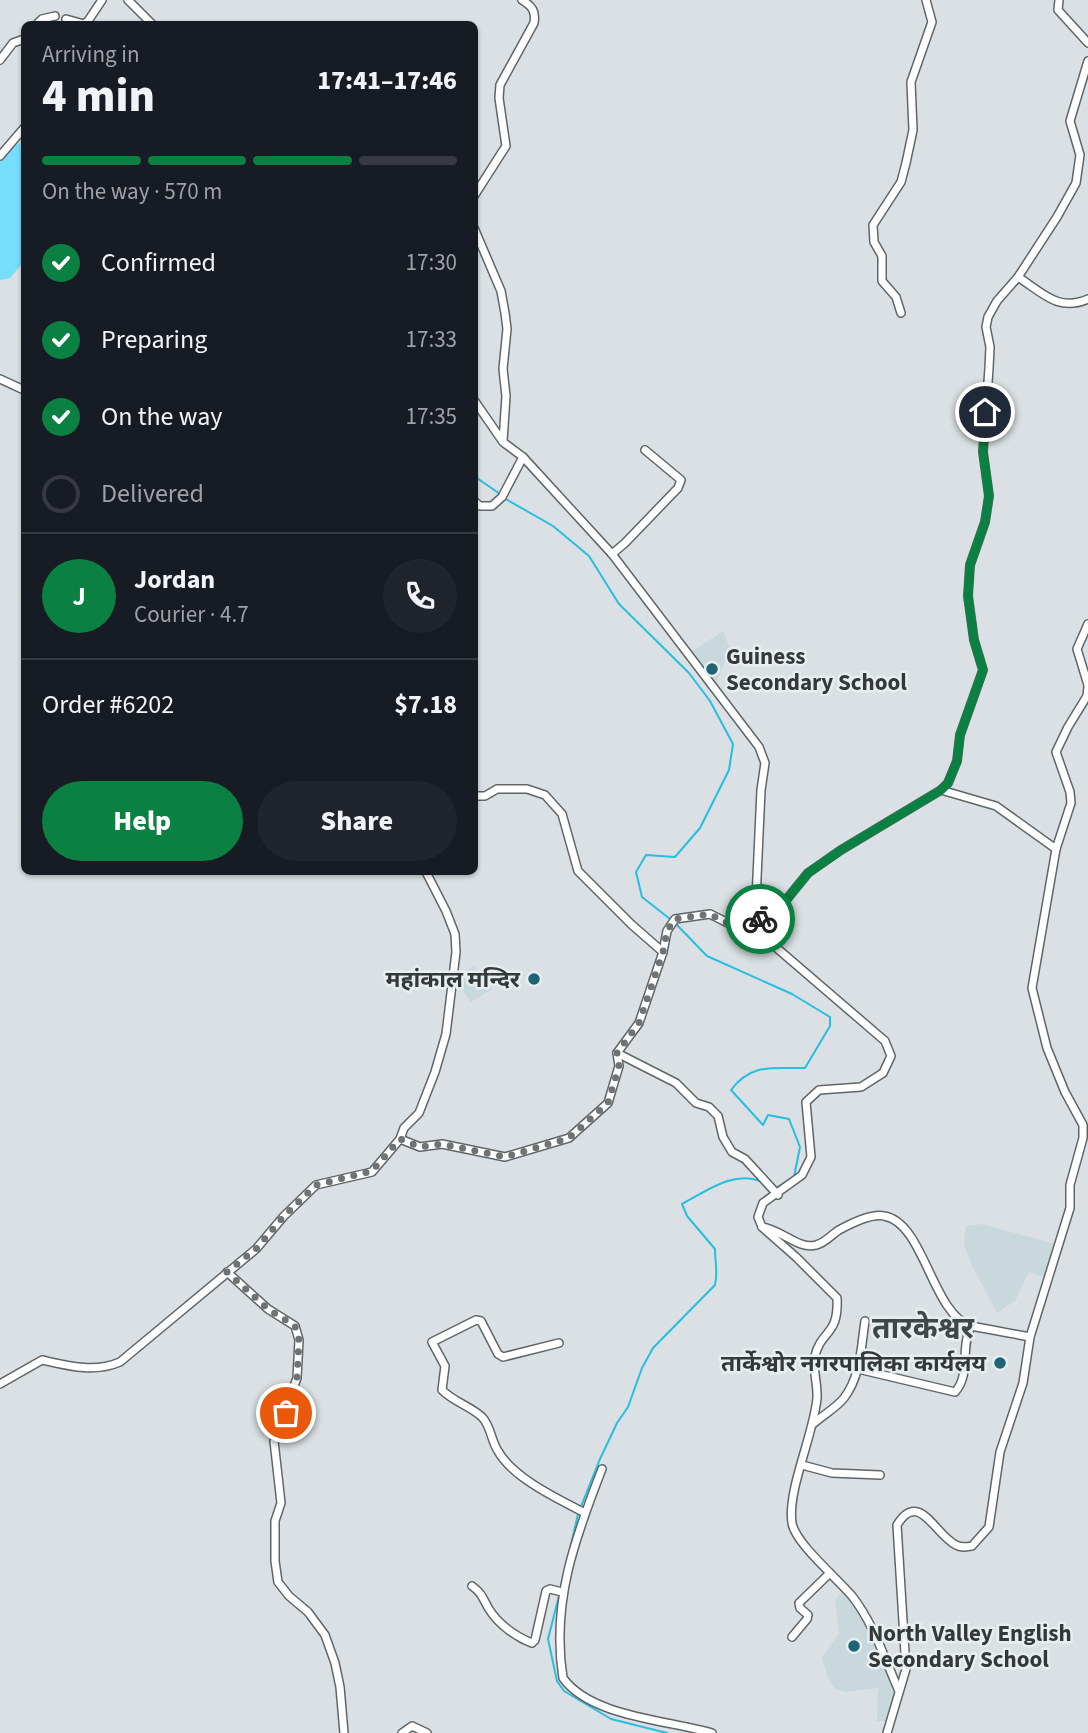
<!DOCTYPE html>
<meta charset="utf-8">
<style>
:root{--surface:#171b24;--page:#20242c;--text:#f1f3f6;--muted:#9ea1a6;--line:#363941;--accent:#0b8043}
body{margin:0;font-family:"Source Sans 3","Noto Sans Devanagari",sans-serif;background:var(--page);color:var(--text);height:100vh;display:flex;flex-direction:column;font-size:26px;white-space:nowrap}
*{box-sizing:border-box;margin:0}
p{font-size:23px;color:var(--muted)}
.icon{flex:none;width:38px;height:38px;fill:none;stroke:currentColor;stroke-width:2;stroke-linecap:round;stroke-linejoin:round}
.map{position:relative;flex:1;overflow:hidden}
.drawer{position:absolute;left:21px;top:21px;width:457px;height:854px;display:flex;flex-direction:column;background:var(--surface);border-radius:10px;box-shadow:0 2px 5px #0004}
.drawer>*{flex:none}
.pin{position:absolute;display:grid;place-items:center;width:60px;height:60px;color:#fff;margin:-30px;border:4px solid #fff;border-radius:50%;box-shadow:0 2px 7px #0007}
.courier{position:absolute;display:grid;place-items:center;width:70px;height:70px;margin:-35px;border:5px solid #0b8043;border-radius:50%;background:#fff;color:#222;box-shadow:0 2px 9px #0007}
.overview em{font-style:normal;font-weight:800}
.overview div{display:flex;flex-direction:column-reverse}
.overview{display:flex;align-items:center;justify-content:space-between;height:119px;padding:0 21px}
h1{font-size:46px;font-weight:800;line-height:52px}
.bar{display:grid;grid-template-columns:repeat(4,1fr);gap:10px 7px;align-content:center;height:84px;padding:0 21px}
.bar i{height:9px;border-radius:5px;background:var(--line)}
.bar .current{background:var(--accent)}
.bar p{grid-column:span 4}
.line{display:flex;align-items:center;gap:18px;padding:0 21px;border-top:2px solid var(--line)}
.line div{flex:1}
.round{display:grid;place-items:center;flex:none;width:74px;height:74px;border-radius:37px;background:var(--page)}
ol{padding:0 21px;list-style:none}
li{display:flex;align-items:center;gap:21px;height:77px}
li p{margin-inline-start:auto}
li .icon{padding:7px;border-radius:50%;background:var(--accent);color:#fff;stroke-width:4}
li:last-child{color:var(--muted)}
li i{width:38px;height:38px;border:4px solid var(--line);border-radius:50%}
.button{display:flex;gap:14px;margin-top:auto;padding:14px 21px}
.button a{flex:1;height:80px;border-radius:42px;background:var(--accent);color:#fff;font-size:28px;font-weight:800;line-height:80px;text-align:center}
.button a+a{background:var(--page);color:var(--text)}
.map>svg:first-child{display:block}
</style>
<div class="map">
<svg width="1088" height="1733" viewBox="0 0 1088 1733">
<rect width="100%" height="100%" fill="#dae0e3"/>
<!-- built -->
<g fill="#c8d8dd">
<polygon points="723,631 730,649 715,686 690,653"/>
<polygon points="474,966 492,989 471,1002 462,989 466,971"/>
<polygon points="981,1224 1056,1244 1044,1277 1029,1272 1015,1301 997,1313 970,1261 964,1244 966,1226"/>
<polygon points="846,1588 856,1600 895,1681 893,1721 877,1721 878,1688 846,1692 835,1689 828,1678 822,1658 839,1633 835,1600"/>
</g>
<!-- green -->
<polygon fill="#76defb" points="24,142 24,261 10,278 0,280 0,162 16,145"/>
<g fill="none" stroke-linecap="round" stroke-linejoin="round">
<!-- stream -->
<g stroke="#28bee0" stroke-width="2">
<polyline points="474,476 500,494"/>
<polyline points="504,498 553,526 589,556 619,604 689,673 710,701 733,744 729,770 700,828 675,857 646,855 636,872 642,897 670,919"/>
<path d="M675 923 707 956 792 994 830 1017V1026L805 1068C775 1069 752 1062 731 1090L763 1125 768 1115 789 1119 800 1147 794 1177 776 1188"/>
<path d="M580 1509 600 1459 617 1423 628 1407 642 1368 653 1348 715 1285C718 1272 715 1262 715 1249L687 1216 682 1204C705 1192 735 1169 762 1182"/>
<polyline points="566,1567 578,1514"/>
<polyline points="560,1590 564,1575"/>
<polyline points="559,1596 548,1639 557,1681 564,1691 611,1719 667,1733"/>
</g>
<!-- minor casing -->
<g stroke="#606668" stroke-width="10">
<g id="minor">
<polyline points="128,0 152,24"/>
<polyline points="1059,0 1058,10 1088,43"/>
<polyline points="66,19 84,24 88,21 102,0"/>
<polyline points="37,24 42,19 55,16"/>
<polyline points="0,60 13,43 24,39"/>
<polyline points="0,156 24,128"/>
<path d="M474 196 506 146 499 98 500 85 534 23C536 11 532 6 522 0"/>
<polyline points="474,228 501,291 505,313 507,329 503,369 506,396 503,441"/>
<path d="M1018 277C1043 293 1058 312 1088 299"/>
<polyline points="901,313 896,297 882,281 882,256 874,242 873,225 901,182 906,163 913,130 911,82 932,22 926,0"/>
<polyline points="0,379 24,390"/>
<path d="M474 400 503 442 523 457 612 554 759 747 765 763 761 790 755 921 758 932 885 1041 891 1056 883 1073 861 1087 819 1090 806 1102 811 1157 802 1175 763 1203 758 1217 762 1227 796 1257 837 1298C839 1336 821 1330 815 1356 812 1369 818 1384 817 1398 814 1434 787 1490 792 1523 795 1543 838 1579 852 1596 874 1624 885 1660 899 1691"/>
<polyline points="474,501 480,506 492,506 502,497 523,457"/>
<polyline points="612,554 625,543 678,488 681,480 645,450"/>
<polyline points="1088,624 1077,649 1088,685"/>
<polyline points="474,796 485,796 497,789 527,789 545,795 562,814 578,871 632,925 663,952"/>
<polyline points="1056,849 1071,803 1070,792 1056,752 1068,727 1087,696 1088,687"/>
<polyline points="755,921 778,910 808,873 841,850 941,790 948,783 957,761 960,735 983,670 974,640 968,596 970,565 985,522 989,496 983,452 989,368 990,347 986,327 988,317 997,301 1018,277 1057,217 1076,183 1080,155 1070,121 1088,61"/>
<polyline points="617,1053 676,1083 696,1103 709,1107 718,1116 723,1137 732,1152 745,1159 778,1195"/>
<polyline points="400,1139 420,1147 442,1144 505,1157 569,1138 608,1103 619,1066 617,1053 639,1023 663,952 667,931 675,919 710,914 738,928 758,932"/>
<path d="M762 1227C780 1229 799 1250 816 1245 825 1243 831 1235 839 1230 850 1224 871 1213 884 1216 924 1222 932 1314 971 1326"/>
<polyline points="227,1272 268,1309 295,1326 299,1340 297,1378 274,1441 281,1503 275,1521 275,1561 278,1582 289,1596 308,1612 325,1635 335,1663 340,1687 344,1733"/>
<path d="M559 1343 503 1357 498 1354 481 1321 476 1320 432 1342 445 1366 442 1390C454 1402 470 1406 482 1417 491 1426 491 1441 498 1451 513 1478 558 1499 585 1513"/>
<path d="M858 1369 955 1392C971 1375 960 1347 971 1326L1030 1337"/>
<path d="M0 1384 42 1360C69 1366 94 1373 120 1362L256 1249 284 1216 316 1185 372 1172 400 1139 404 1128 419 1113 435 1072 446 1034 456 952 455 934 446 911 426 872"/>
<path d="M813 1424C823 1415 836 1408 844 1398 861 1376 861 1347 865 1321"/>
<polyline points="802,1465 832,1473 880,1475"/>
<path d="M602 1469C575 1538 551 1603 563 1678 591 1717 668 1720 712 1733"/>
<path d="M472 1586C482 1593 483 1599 489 1609 498 1624 516 1637 532 1643L535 1640 546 1591 550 1589 562 1592"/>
<polyline points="792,1637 807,1619 808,1615 800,1608 799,1603 830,1573"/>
<polyline points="402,1733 412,1726 427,1733"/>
<path d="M887 1733 906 1669 897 1525C919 1489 935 1535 956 1545 961 1548 966 1547 972 1546L989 1527 1000 1452 1023 1383 1030 1337 1070 1208V1185L1083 1138V1125L1065 1092 1047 1048 1032 988 1056 849 996 806 941 790"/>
</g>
</g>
<!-- minor -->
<use href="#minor" stroke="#fff" stroke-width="7"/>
</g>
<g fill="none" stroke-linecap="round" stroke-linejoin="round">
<!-- done -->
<polyline stroke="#6f7374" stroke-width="7" stroke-dasharray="0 12.6" points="286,1413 297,1378 299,1340 295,1326 268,1309 227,1272 256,1249 284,1216 316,1185 372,1171 400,1139 420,1147 442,1144 505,1157 569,1138 608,1103 619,1066 617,1053 639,1023 663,952 667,931 675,919 709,914 738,928 758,932 755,921 760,919"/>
<!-- route -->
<polyline stroke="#0b8043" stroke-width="9" points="760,919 778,910 808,873 841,850 941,790 948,783 957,761 960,735 983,670 974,640 968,596 970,565 985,522 989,496 983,452 985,412"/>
</g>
<!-- markers -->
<g fill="#1f6475" stroke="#e7eef0" stroke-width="2.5">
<circle cx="712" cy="669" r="7"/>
<circle cx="534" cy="979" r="7"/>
<circle cx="1000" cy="1363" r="7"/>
<circle cx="854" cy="1646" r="7"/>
</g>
<g text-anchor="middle" stroke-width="5" stroke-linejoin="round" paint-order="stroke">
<!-- poi labels -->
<g font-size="23" font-weight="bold" fill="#353839" stroke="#e7eef0" text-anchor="start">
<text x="726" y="664">Guiness<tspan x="726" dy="26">Secondary School</tspan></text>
<text x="520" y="987" text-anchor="end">महांकाल मन्दिर</text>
<text x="986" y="1371" text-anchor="end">तार्केश्वोर नगरपालिका कार्यलय</text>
<text x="868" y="1641">North Valley English<tspan x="868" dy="26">Secondary School</tspan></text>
</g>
<!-- district labels -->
<g font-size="30" font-weight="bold" fill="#414749" stroke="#e7eef0">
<text x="923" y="1338">तारकेश्वर</text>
</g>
</g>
</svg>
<div class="pin" style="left:286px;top:1413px;background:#ea580c"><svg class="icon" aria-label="bag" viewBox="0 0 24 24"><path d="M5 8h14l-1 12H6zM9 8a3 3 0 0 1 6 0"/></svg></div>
<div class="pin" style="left:985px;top:412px;background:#1f2937"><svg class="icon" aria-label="home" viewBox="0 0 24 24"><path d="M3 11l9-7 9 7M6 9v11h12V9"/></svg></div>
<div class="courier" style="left:760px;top:919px"><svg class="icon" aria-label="bike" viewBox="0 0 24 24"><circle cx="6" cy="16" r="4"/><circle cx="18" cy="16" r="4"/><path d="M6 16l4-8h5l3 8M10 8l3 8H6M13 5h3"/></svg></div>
<section class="drawer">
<div class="overview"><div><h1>4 min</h1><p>Arriving in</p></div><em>17:41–17:46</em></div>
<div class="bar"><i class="current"></i><i class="current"></i><i class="current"></i><i></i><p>On the way · 570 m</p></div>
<ol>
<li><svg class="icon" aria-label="check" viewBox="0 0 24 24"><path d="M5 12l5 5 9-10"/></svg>Confirmed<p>17:30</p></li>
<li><svg class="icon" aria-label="check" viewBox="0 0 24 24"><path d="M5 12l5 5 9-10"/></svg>Preparing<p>17:33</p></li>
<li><svg class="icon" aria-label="check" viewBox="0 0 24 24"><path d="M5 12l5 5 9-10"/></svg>On the way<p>17:35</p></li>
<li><i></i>Delivered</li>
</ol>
<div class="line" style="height:126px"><b class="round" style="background:var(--accent);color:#fff">J</b><div><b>Jordan</b><p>Courier · 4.7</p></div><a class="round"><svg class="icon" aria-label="phone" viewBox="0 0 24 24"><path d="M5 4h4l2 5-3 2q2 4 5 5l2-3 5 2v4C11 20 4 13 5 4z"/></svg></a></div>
<div class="line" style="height:91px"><div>Order #6202</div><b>$7.18</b></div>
<div class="button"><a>Help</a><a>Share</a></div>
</section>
</div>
